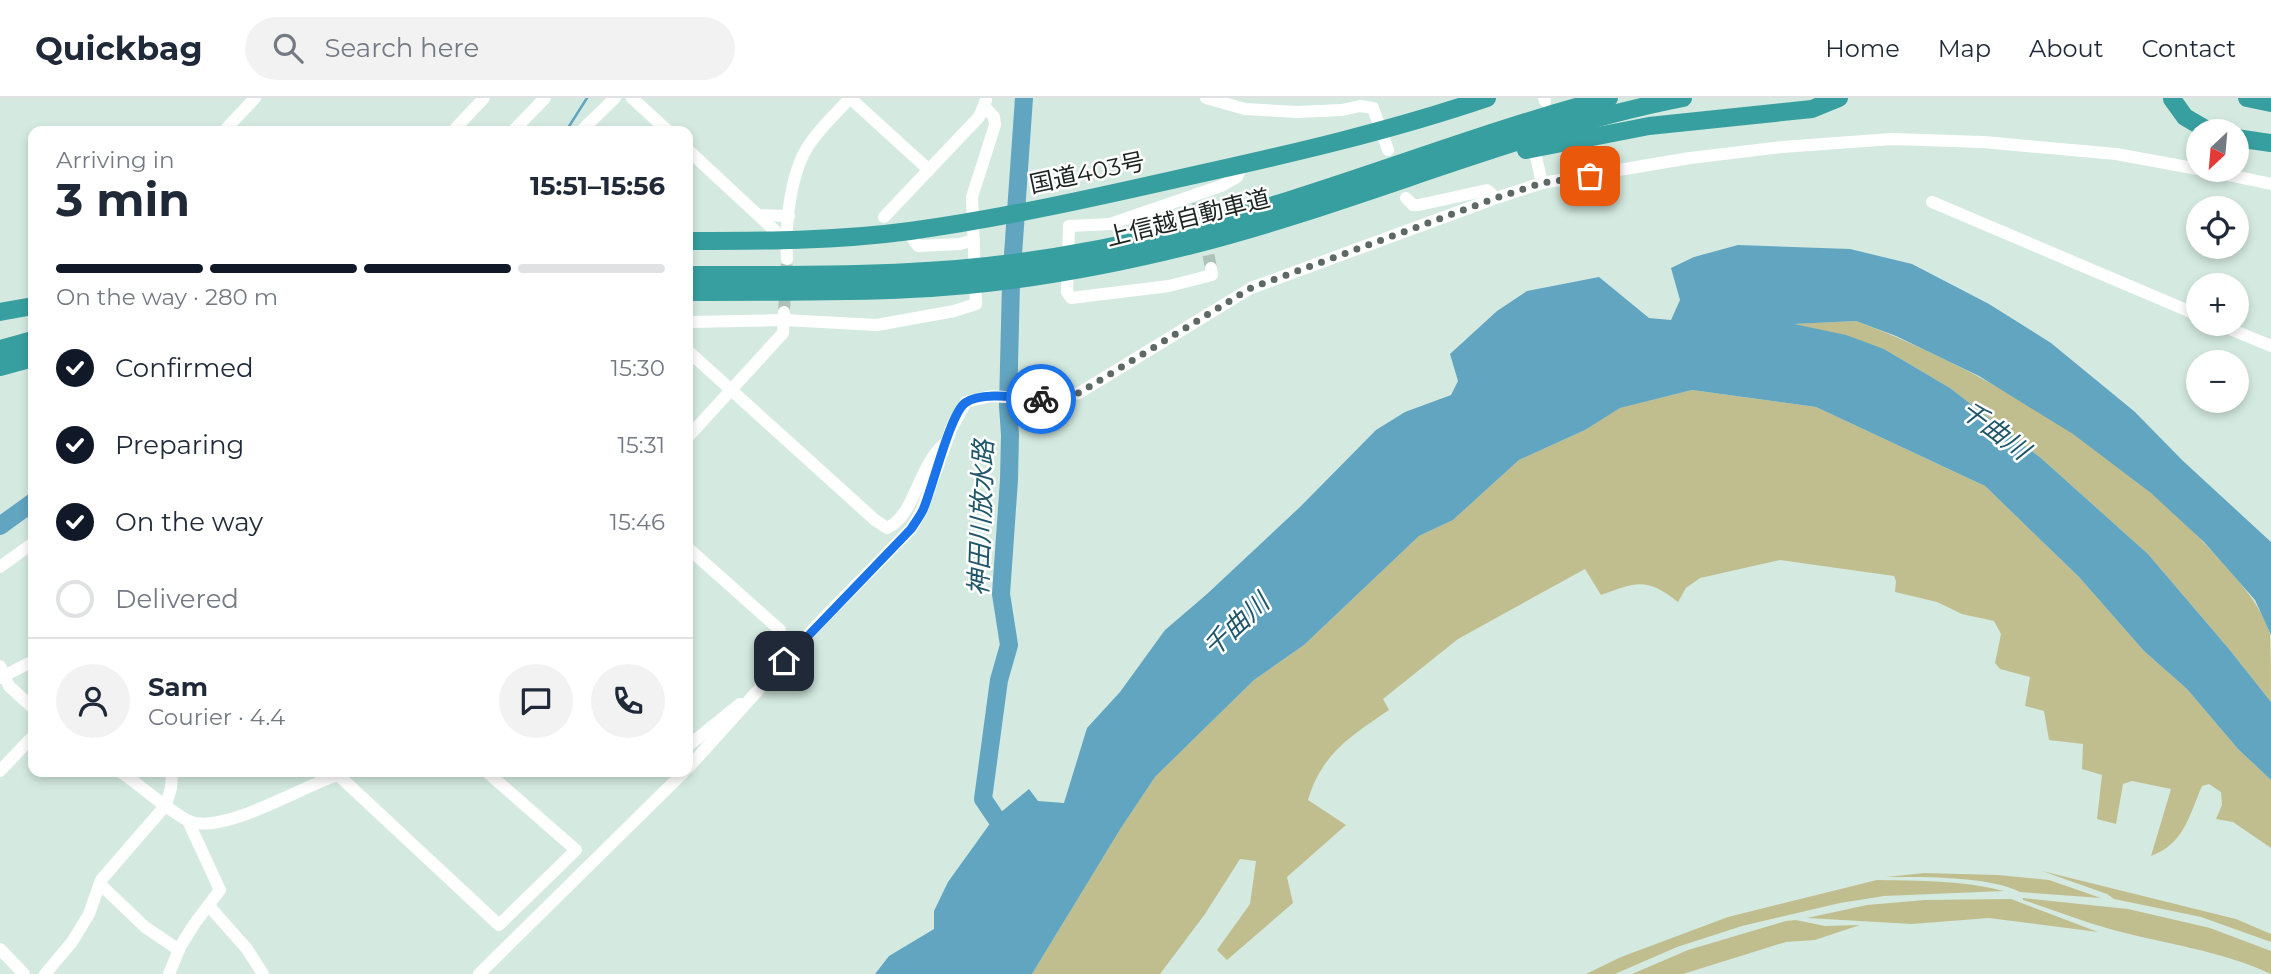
<!DOCTYPE html>
<meta charset="utf-8">
<style>
:root{--surface:#fff;--page:#f2f2f3;--text:#1f2937;--muted:#747a83;--line:#e0e1e3;--accent:#111827}
body{margin:0;font-family:Montserrat,"Noto Sans JP",sans-serif;background:var(--page);color:var(--text);height:100vh;display:flex;flex-direction:column;font-size:26px;white-space:nowrap}
*{box-sizing:border-box;margin:0}
p{font-size:23px;color:var(--muted)}
.icon{flex:none;width:38px;height:38px;fill:none;stroke:currentColor;stroke-width:2;stroke-linecap:round;stroke-linejoin:round}
.map{position:relative;flex:1;overflow:hidden}
.drawer{position:absolute;left:28px;top:28px;width:665px;height:651px;display:flex;flex-direction:column;background:var(--surface);border-radius:14px;box-shadow:0 4px 10px #0003}
.drawer>*{flex:none}
.needle{width:46px;rotate:206deg}
.fabs{position:absolute;left:2186px;top:21px;display:grid;gap:14px}
.fabs a{display:grid;place-items:center;width:63px;height:63px;border-radius:50%;background:var(--surface);box-shadow:0 4px 10px #0003;font-size:35px}
.pin{position:absolute;display:grid;place-items:center;width:60px;height:60px;color:#fff;margin:-30px;border-radius:14px;box-shadow:0 4px 10px #0006}
.courier{position:absolute;display:grid;place-items:center;width:70px;height:70px;margin:-35px;border:5px solid #1a73e8;border-radius:50%;background:#fff;color:#222;box-shadow:0 2px 9px #0007}
.overview em{font-style:normal;font-weight:700}
.overview div{display:flex;flex-direction:column-reverse}
.overview{display:flex;align-items:center;justify-content:space-between;height:119px;padding:0 28px}
h1{font-size:46px;font-weight:700;line-height:52px}
.bar{display:grid;grid-template-columns:repeat(4,1fr);gap:10px 7px;align-content:center;height:84px;padding:0 28px}
.bar i{height:9px;border-radius:5px;background:var(--line)}
.bar .active{background:var(--accent)}
.bar p{grid-column:span 4}
.line{display:flex;align-items:center;gap:18px;padding:0 28px;border-top:2px solid var(--line)}
.line div{flex:1}
.round{display:grid;place-items:center;flex:none;width:74px;height:74px;border-radius:37px;background:var(--page)}
ol{padding:0 28px;list-style:none}
li{display:flex;align-items:center;gap:21px;height:77px}
li p{margin-inline-start:auto}
li .icon{padding:7px;border-radius:50%;background:var(--accent);color:#fff;stroke-width:4}
li:last-child{color:var(--muted)}
li i{width:38px;height:38px;border:4px solid var(--line);border-radius:50%}
header{display:flex;align-items:center;gap:42px;box-sizing:border-box;height:98px;padding:0 35px;background:var(--surface);border-bottom:2px solid var(--line)}
header strong{font-size:33px}
nav{display:flex;gap:38px;margin-inline-start:auto;font-size:24px}
.search{width:490px;height:63px;background:var(--page);display:flex;align-items:center;gap:18px;box-sizing:border-box;padding:0 24px;border-radius:38px;color:var(--muted);font-size:26px}
.map>svg:first-child{display:block}
</style>
<header>
<strong>Quickbag</strong>
<div class="search"><svg class="icon" aria-label="search" viewBox="0 0 24 24"><circle cx="10" cy="10" r="6"/><path d="M15 15l6 6"/></svg>Search here</div>
<nav><a>Home</a><a>Map</a><a>About</a><a>Contact</a></nav>
</header>
<div class="map">
<svg width="2271" height="876" viewBox="0 0 2271 876">
<rect width="100%" height="100%" fill="#d4eae0"/>
<!-- green -->
<g fill="#c0be8f">
<path d="M1856 223C1984 271 2128 358 2219 461 2241 486 2258 503 2270 535 2271 548 2271 588 2271 604L2229 551 2148 456 2042 361 1950 290 1884 251 1790 226Z"/>
<path d="M1692 292 1816 309 1985 388 2079 479 2144 553 2187 591 2238 651 2271 682V750L2233 724 2216 721 2222 707 2221 694 2209 686 2202 688C2189 718 2184 746 2151 758L2171 691 2132 683 2123 686 2116 726 2097 721 2102 677 2082 671 2083 646 2049 642 2044 613 2025 608 2030 579 2000 571 1995 565 2001 536 1994 523 1962 516 1937 504 1895 494 1896 483 1894 478 1780 462 1700 480 1686 490 1678 504C1646 479 1637 484 1601 497L1585 471 1458 541 1383 601 1389 612C1351 638 1322 655 1308 702L1346 727 1287 779 1293 805 1227 862 1217 852 1250 806 1256 763 1240 761 1205 816 1160 876H1032L1121 730 1155 679 1254 582 1304 547 1419 438 1453 422 1519 362 1585 332 1619 310Z"/>
<polygon points="2042,773 2236,821 2271,836 2271,844 2201,819 2114,801 2107,796"/>
<path d="M1924 775 1998 777 2049 782 2101 800 2020 794C1989 778 1922 779 1886 779Z"/>
<path d="M1877 782C1919 783 1963 782 2004 793L1884 798 1840 805 1742 828 1677 849 1615 876H1586L1621 859 1728 819Z"/>
<path d="M2023 800 2128 811 2210 830 2271 853V876C2220 852 2164 846 2110 831 2081 823 2052 811 2023 802Z"/>
<polygon points="2011,801 2098,834 1989,820 1912,826 1807,820 1867,807 1925,802"/>
<polygon points="1796,822 1825,828 1860,827 1815,842 1786,844 1683,876 1632,876 1688,852 1786,823"/>
</g>
<!-- water -->
<polygon fill="#62a5c1" points="1738,147 1850,151 1912,166 1989,206 2051,245 2135,314 2182,362 2271,444 2271,537 2255,502 2204,444 2151,395 2073,336 1979,278 1896,238 1856,223 1794,226 1846,237 1884,251 1950,290 2042,361 2148,456 2229,551 2271,604 2271,682 2238,651 2187,591 2144,553 2079,479 1985,388 1816,309 1692,292 1620,310 1585,332 1519,362 1453,422 1419,438 1304,547 1254,582 1155,679 1121,730 1032,876 875,876 889,858 934,831 934,813 948,784 994,720 1029,691 1038,703 1064,705 1087,630 1120,594 1165,532 1207,496 1300,409 1376,332 1405,314 1451,297 1458,283 1450,256 1497,213 1527,193 1599,179 1649,220 1671,222 1680,202 1671,170 1694,159"/>
<g fill="none" stroke-linecap="round" stroke-linejoin="round">
<!-- stream -->
<polyline stroke="#62a5c1" stroke-width="2.5" points="566,33 587,0"/>
<!-- river -->
<g stroke="#62a5c1" stroke-width="18">
<polyline points="0,428 33,404"/>
<polyline points="1008,738 983,701 999,582 1009,547 1001,496 1009,382 1010,337 1008,308 1011,185 1024,0"/>
</g>
<!-- minor-tunnel -->
<g stroke="#afc2ba" stroke-width="12" stroke-dasharray="12 6" stroke-linecap="butt">
<polyline points="1198,104 1211,170"/>
<polyline points="784,214 787,161"/>
</g>
<!-- minor -->
<g stroke="#fff" stroke-width="12">
<polyline points="632,0 668,33"/>
<polyline points="850,0 929,72"/>
<polyline points="1206,0 1245,11 1298,14 1342,12 1360,8 1373,10 1388,52"/>
<polyline points="1544,0 1545,3"/>
<polyline points="224,33 255,0"/>
<polyline points="453,33 484,0"/>
<polyline points="513,33 545,0"/>
<polyline points="581,33 615,0"/>
<polyline points="688,52 786,143"/>
<polyline points="1536,59 1542,85"/>
<polyline points="2204,72 2271,86"/>
<polyline points="1406,100 1413,107 1419,107 1487,92 1496,100"/>
<polyline points="1932,104 2198,217"/>
<polyline points="758,117 789,118"/>
<polyline points="884,119 979,19 986,2"/>
<polyline points="907,133 918,148 960,146 974,142"/>
<path d="M787 161C785 131 789 92 800 64 809 40 833 19 850 0"/>
<polyline points="1211,170 1212,177 1169,188 1071,200 1067,194 1069,128 1110,126 1221,88 1237,79 1242,66"/>
<polyline points="688,224 784,222 877,227 954,213 976,206 972,99 995,27 994,19 984,8"/>
<polyline points="2218,226 2271,248"/>
<path d="M688 253 875 422 887 430C915 418 918 368 944 346"/>
<polyline points="688,339 783,235 784,214"/>
<polyline points="688,450 780,532"/>
<polyline points="0,469 33,445"/>
<polyline points="0,568 9,588 33,610"/>
<polyline points="0,580 33,563"/>
<polyline points="688,648 740,606"/>
<polyline points="688,670 816,528 911,431 922,412 951,331 966,304 991,298 1044,302 1079,295 1251,190 1496,100 1542,85 1690,60 1782,49 1892,41 1983,44 2116,56 2198,71"/>
<polyline points="0,673 33,638"/>
<path d="M121 674C141 688 166 711 187 722 220 740 305 686 343 675"/>
<polyline points="337,676 499,827 576,752 487,674"/>
<polyline points="100,786 145,829 179,852"/>
<polyline points="209,808 247,851 263,876"/>
<polyline points="0,851 24,876"/>
<polyline points="45,876 72,844 89,816 101,782 166,707 171,690 172,674"/>
<polyline points="169,876 180,849 195,825 220,792 188,723"/>
<polyline points="479,876 684,674"/>
</g>
<!-- highway -->
<g stroke="#389fa0" stroke-width="18">
<polyline points="2247,0 2271,5"/>
<polyline points="2172,1 2185,19 2209,33"/>
<polyline points="2236,40 2271,45"/>
<polyline points="1526,52 1649,28 1812,11 1839,0"/>
<path d="M688 143C762 143 836 143 910 133 1004 120 1097 99 1190 78 1290 56 1390 33 1487 0"/>
<path d="M688 177C762 177 836 178 909 174 1000 170 1092 155 1181 133 1326 97 1464 38 1609 0"/>
<path d="M688 194C762 193 836 195 910 191 1004 187 1100 170 1192 147 1358 105 1515 33 1683 0"/>
<polyline points="0,214 33,208"/>
<polyline points="0,251 33,242"/>
<polyline points="0,269 33,260"/>
</g>
</g>
<g fill="none" stroke-linecap="round" stroke-linejoin="round">
<!-- done -->
<polyline stroke="#5c6964" stroke-width="7" stroke-dasharray="0 12.6" points="1041,301 1079,295 1251,190 1496,100 1542,85 1590,78"/>
<!-- route -->
<path stroke="#1a73e8" stroke-width="9" d="M784 563 911 431C915 425 920 418 923 412 932 392 950 316 965 305 982 293 1021 300 1041 301"/>
</g>
<g text-anchor="middle" stroke-width="5" stroke-linejoin="round" paint-order="stroke">
<!-- street labels -->
<g font-size="24" fill="#1c2421" stroke="#fff">
<text transform="translate(1087 75) rotate(-12)" y="8">国道403号</text>
<text transform="translate(1188 120) rotate(-14)" y="8">上信越自動車道</text>
</g>
<!-- water labels -->
<g font-size="26" font-style="italic" fill="#1f566a" stroke="#fff">
<text transform="translate(1995 332) rotate(37)" y="9">千曲川</text>
<text transform="translate(981 420) rotate(-88)" y="9">神田川放水路</text>
<text transform="translate(1236 527) rotate(-43)" y="9">千曲川</text>
</g>
</g>
</svg>
<div class="fabs">
<a><svg class="needle" viewBox="-14 -14 28 28"><path d="M0-13l5 13h-10z" fill="#e53935"/><path d="M0 13l5-13h-10z" fill="#747a83"/></svg></a>
<a><svg class="icon" aria-label="locate" viewBox="0 0 24 24"><circle cx="12" cy="12" r="6"/><path d="M12 2v4M12 18v4M2 12h4M18 12h4"/></svg></a>
<a>+</a>
<a>−</a>
</div>
<div class="pin" style="left:1590px;top:78px;background:#ea580c"><svg class="icon" aria-label="bag" viewBox="0 0 24 24"><path d="M5 8h14l-1 12H6zM9 8a3 3 0 0 1 6 0"/></svg></div>
<div class="pin" style="left:784px;top:563px;background:#1f2937"><svg class="icon" aria-label="home" viewBox="0 0 24 24"><path d="M3 11l9-7 9 7M6 9v11h12V9"/></svg></div>
<div class="courier" style="left:1041px;top:301px"><svg class="icon" aria-label="bike" viewBox="0 0 24 24"><circle cx="6" cy="16" r="4"/><circle cx="18" cy="16" r="4"/><path d="M6 16l4-8h5l3 8M10 8l3 8H6M13 5h3"/></svg></div>
<section class="drawer">
<div class="overview"><div><h1>3 min</h1><p>Arriving in</p></div><em>15:51–15:56</em></div>
<div class="bar"><i class="active"></i><i class="active"></i><i class="active"></i><i></i><p>On the way · 280 m</p></div>
<ol>
<li><svg class="icon" aria-label="check" viewBox="0 0 24 24"><path d="M5 12l5 5 9-10"/></svg>Confirmed<p>15:30</p></li>
<li><svg class="icon" aria-label="check" viewBox="0 0 24 24"><path d="M5 12l5 5 9-10"/></svg>Preparing<p>15:31</p></li>
<li><svg class="icon" aria-label="check" viewBox="0 0 24 24"><path d="M5 12l5 5 9-10"/></svg>On the way<p>15:46</p></li>
<li><i></i>Delivered</li>
</ol>
<div class="line" style="height:126px"><a class="round"><svg class="icon" aria-label="person" viewBox="0 0 24 24"><circle cx="12" cy="8" r="4"/><path d="M4 21q1-7 8-7t8 7"/></svg></a><div><b>Sam</b><p>Courier · 4.4</p></div><a class="round"><svg class="icon" aria-label="chat" viewBox="0 0 24 24"><path d="M4 5h16v11H9l-5 4z"/></svg></a><a class="round"><svg class="icon" aria-label="phone" viewBox="0 0 24 24"><path d="M5 4h4l2 5-3 2q2 4 5 5l2-3 5 2v4C11 20 4 13 5 4z"/></svg></a></div>
</section>
</div>
